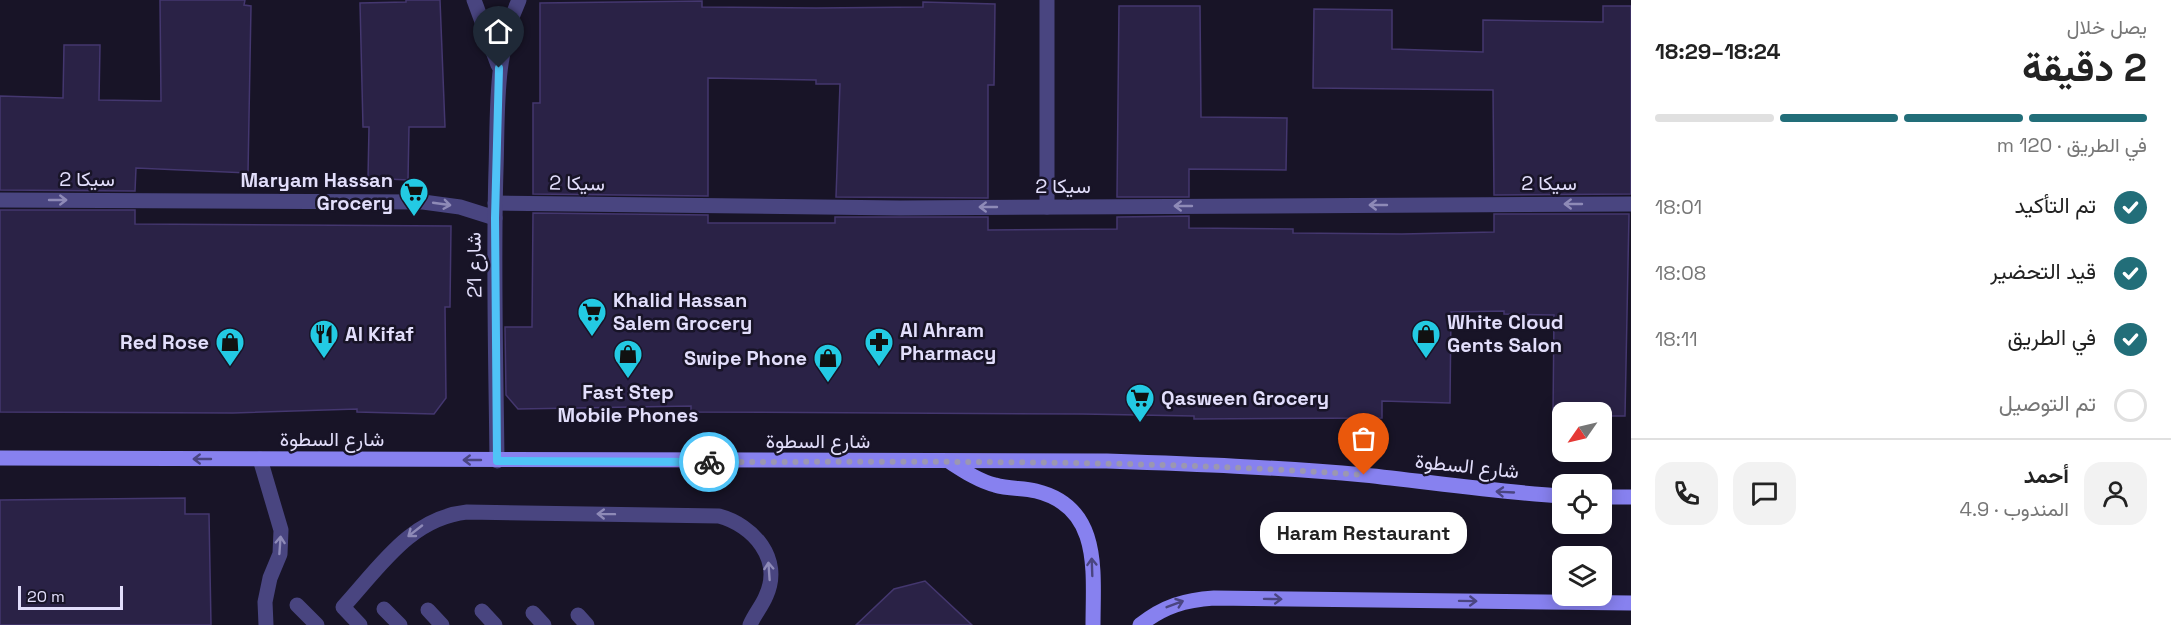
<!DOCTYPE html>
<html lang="ar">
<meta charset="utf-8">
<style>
:root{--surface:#fff;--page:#f2f2f2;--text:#222;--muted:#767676;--line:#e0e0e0;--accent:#226e79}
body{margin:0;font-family:"Space Grotesk",Vazirmatn,sans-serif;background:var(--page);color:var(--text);direction:rtl;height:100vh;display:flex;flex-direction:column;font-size:22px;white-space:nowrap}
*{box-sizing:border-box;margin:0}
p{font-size:20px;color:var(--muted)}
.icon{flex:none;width:33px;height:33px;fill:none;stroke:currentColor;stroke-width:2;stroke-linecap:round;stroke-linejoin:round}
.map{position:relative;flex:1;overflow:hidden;direction:ltr}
.sheet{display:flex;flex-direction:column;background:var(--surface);width:540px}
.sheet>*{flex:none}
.needle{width:39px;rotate:236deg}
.fabs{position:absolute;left:1552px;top:402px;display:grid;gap:12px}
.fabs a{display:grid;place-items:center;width:60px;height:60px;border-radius:12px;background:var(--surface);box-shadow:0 3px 15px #0003;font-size:30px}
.scale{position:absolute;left:18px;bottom:15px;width:105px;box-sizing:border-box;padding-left:6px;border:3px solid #e2defb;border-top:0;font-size:16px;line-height:21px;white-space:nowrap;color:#e2defb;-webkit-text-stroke:4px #181427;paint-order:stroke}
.pin{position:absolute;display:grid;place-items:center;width:51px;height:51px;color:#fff;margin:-62px -26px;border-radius:50% 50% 50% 0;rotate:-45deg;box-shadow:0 0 6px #0007}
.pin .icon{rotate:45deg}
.courier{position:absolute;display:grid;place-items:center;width:60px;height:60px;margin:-30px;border:4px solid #4fc3f7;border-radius:50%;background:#fff;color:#222;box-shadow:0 2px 8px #0007}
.bubble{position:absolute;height:42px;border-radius:18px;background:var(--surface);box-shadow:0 3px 15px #0003;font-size:20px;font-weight:700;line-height:42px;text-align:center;direction:rtl}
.headline em{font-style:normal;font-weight:700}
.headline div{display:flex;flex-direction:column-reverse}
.headline{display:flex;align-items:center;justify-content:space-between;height:102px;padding:0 24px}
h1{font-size:39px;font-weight:700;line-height:45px}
.bar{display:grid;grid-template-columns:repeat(4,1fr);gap:9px 6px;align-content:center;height:72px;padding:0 24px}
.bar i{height:8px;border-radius:4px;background:var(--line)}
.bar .on{background:var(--accent)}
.bar p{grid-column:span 4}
.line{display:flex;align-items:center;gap:15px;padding:0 24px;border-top:2px solid var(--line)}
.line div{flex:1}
.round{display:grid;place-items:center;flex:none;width:63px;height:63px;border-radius:18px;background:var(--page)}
ol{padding:0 24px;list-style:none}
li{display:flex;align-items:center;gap:18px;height:66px}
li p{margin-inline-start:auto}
li .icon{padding:6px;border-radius:50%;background:var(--accent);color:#fff;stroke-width:4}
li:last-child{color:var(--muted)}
li i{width:33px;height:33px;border:3px solid var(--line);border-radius:50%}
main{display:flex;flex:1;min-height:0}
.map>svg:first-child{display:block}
</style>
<main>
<section class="sheet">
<div class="headline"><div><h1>2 دقيقة</h1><p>يصل خلال</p></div><em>18:24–18:29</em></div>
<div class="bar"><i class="on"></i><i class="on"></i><i class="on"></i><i></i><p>في الطريق · 120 m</p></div>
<ol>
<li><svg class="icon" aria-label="check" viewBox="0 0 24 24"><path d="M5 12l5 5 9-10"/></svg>تم التأكيد<p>18:01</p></li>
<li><svg class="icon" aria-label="check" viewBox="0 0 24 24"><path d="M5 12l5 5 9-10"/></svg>قيد التحضير<p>18:08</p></li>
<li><svg class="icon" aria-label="check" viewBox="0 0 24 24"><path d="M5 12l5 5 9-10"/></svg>في الطريق<p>18:11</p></li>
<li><i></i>تم التوصيل</li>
</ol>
<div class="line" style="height:108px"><a class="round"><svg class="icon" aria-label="person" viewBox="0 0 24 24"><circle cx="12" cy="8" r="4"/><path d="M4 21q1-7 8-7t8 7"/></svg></a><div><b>أحمد</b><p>المندوب · 4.9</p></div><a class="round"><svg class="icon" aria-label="chat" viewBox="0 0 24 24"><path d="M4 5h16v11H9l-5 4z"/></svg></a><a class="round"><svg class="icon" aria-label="phone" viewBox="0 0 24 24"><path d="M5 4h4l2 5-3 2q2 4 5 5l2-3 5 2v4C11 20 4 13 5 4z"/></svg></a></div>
</section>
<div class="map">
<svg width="1631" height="625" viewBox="0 0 1631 625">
<rect width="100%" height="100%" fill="#181427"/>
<!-- building -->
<g fill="#2a2246" stroke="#44376f" stroke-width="1.5">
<polygon points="160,0 245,0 244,5 251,6 248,173 136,168 135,191 0,190 0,96 63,98 64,45 100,45 99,100 161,101"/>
<polygon points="406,0 440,0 445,127 409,127 408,180 368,178 369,127 363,127 360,3 406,2"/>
<polygon points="702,1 702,7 816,8 923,7 923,2 995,4 994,85 988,85 988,198 836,197 840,84 816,84 816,80 708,78 708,196 533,194 533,103 540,103 540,3"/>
<polygon points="1119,6 1200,6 1201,117 1287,118 1286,170 1189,169 1189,197 1117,197"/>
<polygon points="1603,6 1631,6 1631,194 1494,195 1493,90 1313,88 1314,9 1392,10 1392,49 1483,52 1483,20 1603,22"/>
<polygon points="0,210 135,210 135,224 451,226 450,307 445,307 446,398 434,414 357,412 357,409 233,413 0,412"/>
<polygon points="533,213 708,215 708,223 835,223 835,217 988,217 988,230 1117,229 1117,217 1189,216 1189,228 1293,229 1293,233 1402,234 1494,232 1494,214 1629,214 1625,416 1602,416 1602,412 1563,412 1563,415 1553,415 1554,315 1504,314 1504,311 1451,312 1450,403 1382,401 1382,418 1194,419 1194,416 1082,414 691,412 691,406 518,409 506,395 505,327 532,327"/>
<polygon points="185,498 185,514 209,514 211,625 0,625 0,500"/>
<polygon points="925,581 972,625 856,625 894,589"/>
</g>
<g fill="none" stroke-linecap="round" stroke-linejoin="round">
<!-- lane -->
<g stroke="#494580" stroke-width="15">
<polyline points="1047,207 1047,0"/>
<polyline points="260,459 281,530 280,554 270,578 265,602 266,625"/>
<polyline points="297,605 317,625"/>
<polyline points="384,609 400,625"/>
<polyline points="428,610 442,625"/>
<polyline points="482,611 495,625"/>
<polyline points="533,613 544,625"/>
<polyline points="578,615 587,625"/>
<path d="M360 625 343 607C379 568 410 518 467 512L719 516C753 525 783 559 766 596 762 606 754 615 750 625"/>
</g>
<!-- street -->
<g stroke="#494580" stroke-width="15">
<polyline points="474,0 498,65"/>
<polyline points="0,200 423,202 460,207 495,218"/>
<polyline points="495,203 900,208 1631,204"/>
<path d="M497 461C496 364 493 266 496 170 498 112 494 54 519 0"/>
</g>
<!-- secondary -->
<g stroke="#8781ef" stroke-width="15">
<path d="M0 458 1105 461C1191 464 1278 467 1364 475 1430 482 1496 492 1563 496"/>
<path d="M950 462C964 471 979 481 995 485 1008 489 1023 488 1036 491 1102 507 1093 572 1093 625"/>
<polyline points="1602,497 1631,497"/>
<path d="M1140 625C1164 606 1185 600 1214 598L1631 603"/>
</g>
</g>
<!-- one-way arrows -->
<defs><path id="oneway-shaft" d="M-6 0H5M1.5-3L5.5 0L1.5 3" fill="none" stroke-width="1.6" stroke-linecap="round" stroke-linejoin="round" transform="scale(1.5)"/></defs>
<g stroke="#8e8ab7">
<use href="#oneway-shaft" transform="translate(58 200)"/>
<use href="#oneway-shaft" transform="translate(442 204) rotate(8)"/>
<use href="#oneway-shaft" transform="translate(1573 204) rotate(180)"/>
<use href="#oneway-shaft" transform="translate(1378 205) rotate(180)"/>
<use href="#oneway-shaft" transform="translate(1183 206) rotate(180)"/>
<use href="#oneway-shaft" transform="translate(988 207) rotate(180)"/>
<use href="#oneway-shaft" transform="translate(606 514) rotate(-179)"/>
<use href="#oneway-shaft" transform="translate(415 531) rotate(142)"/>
<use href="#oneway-shaft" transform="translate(280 545) rotate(-86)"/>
<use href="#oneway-shaft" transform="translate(769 571) rotate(-94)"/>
</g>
<g stroke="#4a4581">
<use href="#oneway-shaft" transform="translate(202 459) rotate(-180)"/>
<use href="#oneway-shaft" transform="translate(472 460) rotate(-180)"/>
<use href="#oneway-shaft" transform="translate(1505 492) rotate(-177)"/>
<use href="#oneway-shaft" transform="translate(1092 567) rotate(-92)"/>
<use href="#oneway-shaft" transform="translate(1273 599) rotate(1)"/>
<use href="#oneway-shaft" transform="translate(1468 601) rotate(1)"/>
<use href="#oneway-shaft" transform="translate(1175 604) rotate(-21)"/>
</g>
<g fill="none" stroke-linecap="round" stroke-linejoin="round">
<!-- done -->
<path stroke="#9b97b1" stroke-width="6" stroke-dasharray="0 10.8" d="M709 462C928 462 1146 459 1364 475"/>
<!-- route -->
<polyline stroke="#4fc3f7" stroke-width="8" points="499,68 495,218 497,461 709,462"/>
</g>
<!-- icons -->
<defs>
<g id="supermarket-pin" transform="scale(1.5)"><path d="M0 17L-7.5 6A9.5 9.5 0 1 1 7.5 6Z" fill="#23cae3" stroke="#181427"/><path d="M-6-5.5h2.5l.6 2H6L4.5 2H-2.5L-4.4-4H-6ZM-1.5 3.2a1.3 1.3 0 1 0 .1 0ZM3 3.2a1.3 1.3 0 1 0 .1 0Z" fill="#111"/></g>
<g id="restaurant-pin" transform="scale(1.5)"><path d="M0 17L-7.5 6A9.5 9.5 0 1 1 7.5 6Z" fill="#23cae3" stroke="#181427"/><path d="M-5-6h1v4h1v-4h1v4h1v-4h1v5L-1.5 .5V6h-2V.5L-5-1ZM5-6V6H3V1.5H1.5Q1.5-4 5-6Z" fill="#111"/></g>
<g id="shop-pin" transform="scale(1.5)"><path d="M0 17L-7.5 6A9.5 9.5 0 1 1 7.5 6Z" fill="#23cae3" stroke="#181427"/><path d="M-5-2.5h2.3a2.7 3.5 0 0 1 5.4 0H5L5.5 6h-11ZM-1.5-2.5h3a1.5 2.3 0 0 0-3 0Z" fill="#111"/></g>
<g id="pharmacy-pin" transform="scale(1.5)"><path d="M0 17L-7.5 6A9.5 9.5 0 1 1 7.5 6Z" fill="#23cae3" stroke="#181427"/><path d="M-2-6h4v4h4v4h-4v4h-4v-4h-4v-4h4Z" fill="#111"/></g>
</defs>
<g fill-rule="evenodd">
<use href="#supermarket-pin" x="414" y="192"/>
<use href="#supermarket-pin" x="592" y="312"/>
<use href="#restaurant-pin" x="324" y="334"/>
<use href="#shop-pin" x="1426" y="334"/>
<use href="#shop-pin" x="230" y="342"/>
<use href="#pharmacy-pin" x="879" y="342"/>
<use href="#shop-pin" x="628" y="354"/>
<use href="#shop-pin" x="828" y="358"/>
<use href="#supermarket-pin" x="1140" y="398"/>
</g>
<g text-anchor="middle" stroke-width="5" stroke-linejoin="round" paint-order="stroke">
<!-- street labels -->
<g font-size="20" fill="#e2defb" stroke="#181427">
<text x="87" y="186">سيكا 2</text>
<text transform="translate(577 183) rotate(1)" y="7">سيكا 2</text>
<text x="1549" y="190">سيكا 2</text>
<text x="1063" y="193">سيكا 2</text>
<text transform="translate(474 265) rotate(-91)" y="7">شارع 21</text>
<text x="332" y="446">شارع السطوة</text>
<text x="818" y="448">شارع السطوة</text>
<text transform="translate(1467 466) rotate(6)" y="7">شارع السطوة</text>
</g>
<!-- poi labels -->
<g font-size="20" font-weight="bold" fill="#e2defb" stroke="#181427" text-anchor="start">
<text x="393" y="187" text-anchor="end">Maryam Hassan<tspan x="393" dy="23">Grocery</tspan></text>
<text x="613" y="307">Khalid Hassan<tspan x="613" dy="23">Salem Grocery</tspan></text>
<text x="1447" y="329">White Cloud<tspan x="1447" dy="23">Gents Salon</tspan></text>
<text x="900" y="337">Al Ahram<tspan x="900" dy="23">Pharmacy</tspan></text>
<text x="345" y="341">Al Kifaf</text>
<text x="209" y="349" text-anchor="end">Red Rose</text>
<text x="807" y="365" text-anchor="end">Swipe Phone</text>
<text x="628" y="399" text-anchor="middle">Fast Step<tspan x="628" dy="23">Mobile Phones</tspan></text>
<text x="1161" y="405">Qasween Grocery</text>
</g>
</g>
</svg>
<div class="fabs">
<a><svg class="needle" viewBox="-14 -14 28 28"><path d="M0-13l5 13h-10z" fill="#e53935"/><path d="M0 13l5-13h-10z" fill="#767676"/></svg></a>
<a><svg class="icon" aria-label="locate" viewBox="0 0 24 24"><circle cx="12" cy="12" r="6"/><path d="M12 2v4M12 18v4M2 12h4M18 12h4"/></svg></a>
<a><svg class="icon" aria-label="layers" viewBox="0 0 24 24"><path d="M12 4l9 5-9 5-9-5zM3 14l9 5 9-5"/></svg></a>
</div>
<div class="scale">20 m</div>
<div class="pin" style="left:1364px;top:475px;background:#ea580c"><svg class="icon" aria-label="bag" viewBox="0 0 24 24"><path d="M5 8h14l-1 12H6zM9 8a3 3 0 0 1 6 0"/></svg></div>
<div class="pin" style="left:499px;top:68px;background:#1f2937"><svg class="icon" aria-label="home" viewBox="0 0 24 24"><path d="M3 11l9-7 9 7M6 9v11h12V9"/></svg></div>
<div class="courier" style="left:709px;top:462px"><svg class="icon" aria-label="bike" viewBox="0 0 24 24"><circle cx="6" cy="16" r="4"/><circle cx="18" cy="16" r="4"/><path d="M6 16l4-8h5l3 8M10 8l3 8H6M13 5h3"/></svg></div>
<div class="bubble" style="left:1260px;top:512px;width:207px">Haram Restaurant</div>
</div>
</main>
